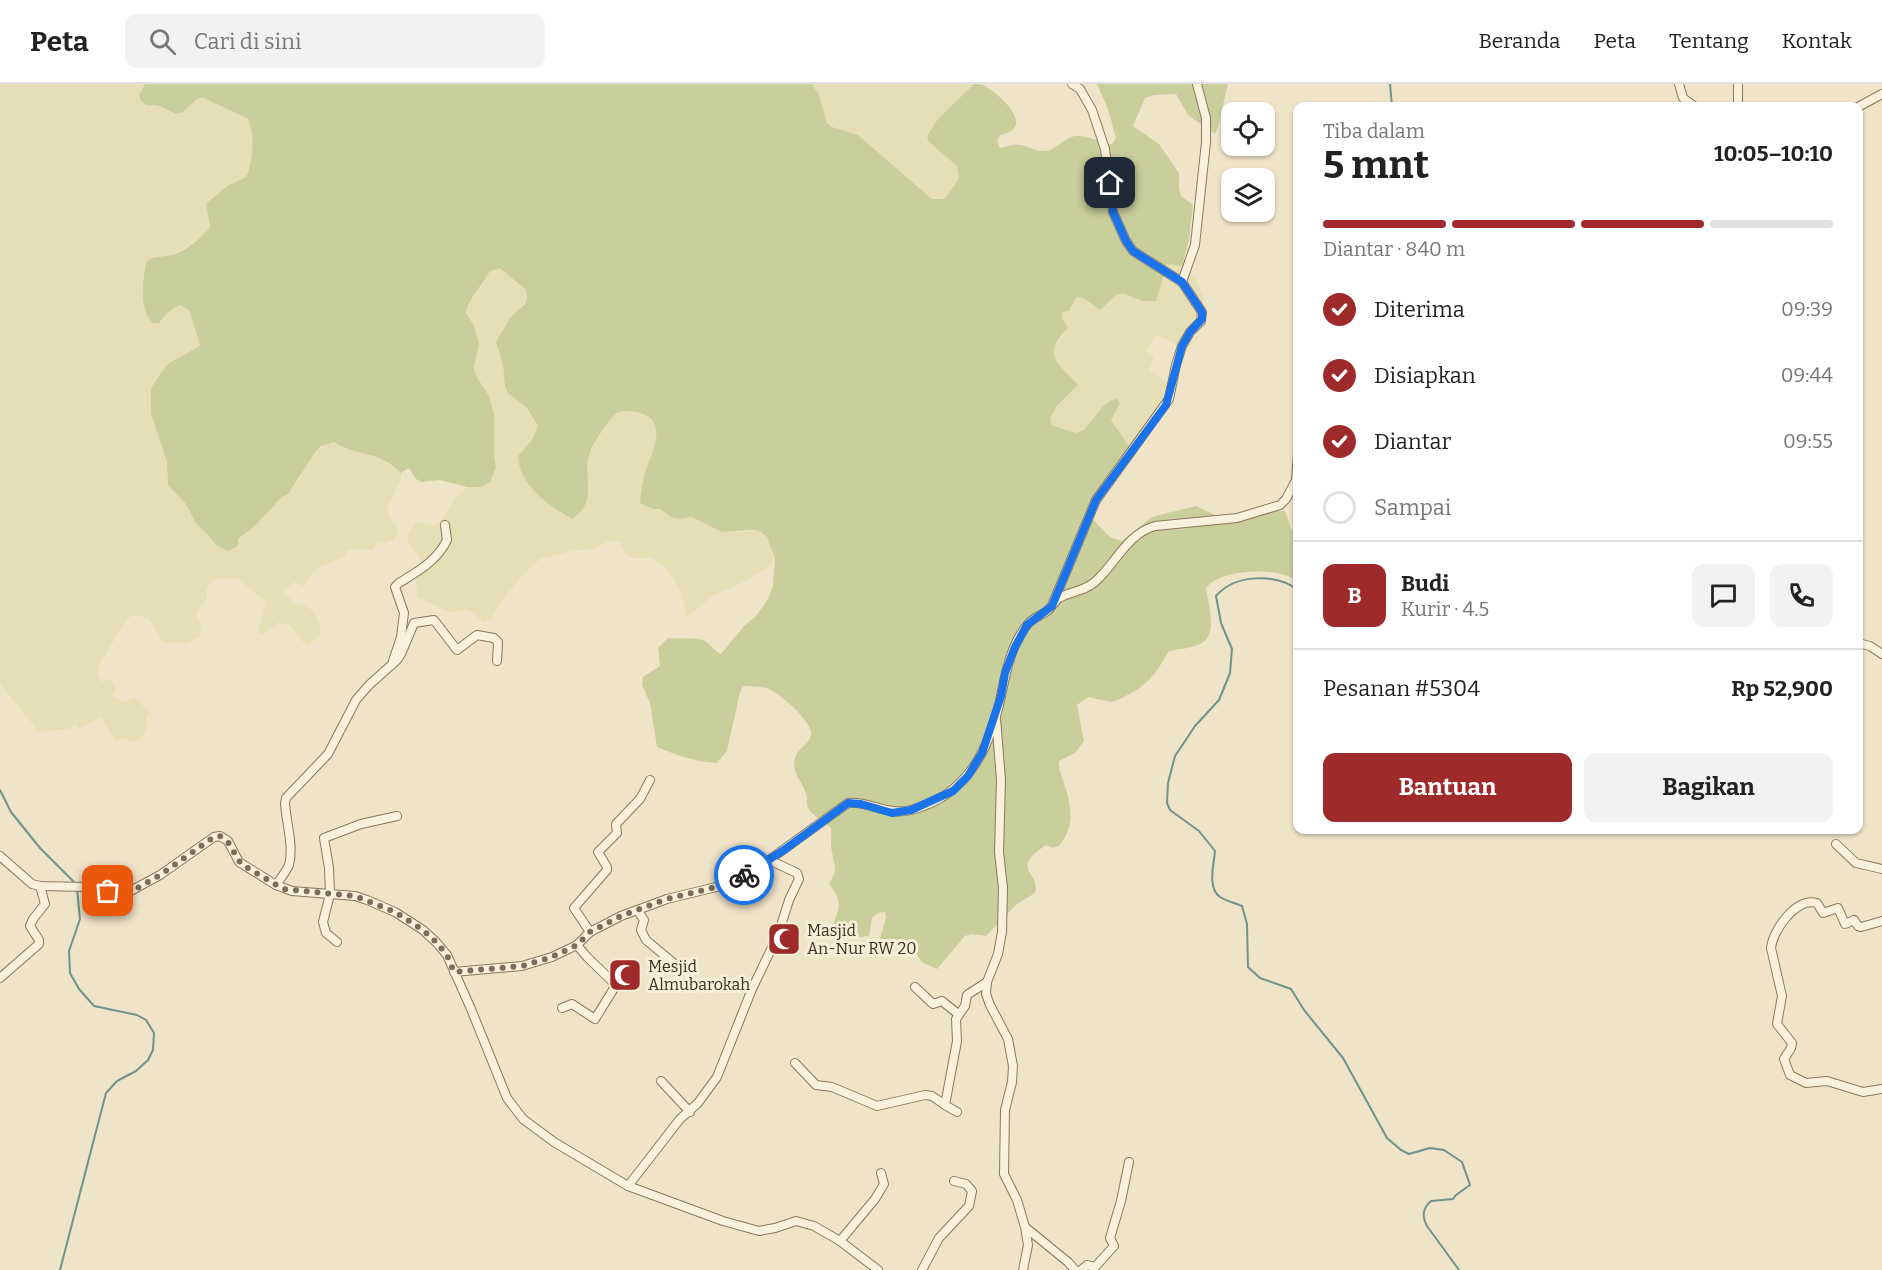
<!DOCTYPE html>
<html lang="id">
<meta charset="utf-8">
<style>
:root{--surface:#fff;--page:#f2f2f2;--text:#222;--muted:#767676;--line:#e0e0e0;--accent:#9e2a2b}
body{margin:0;font-family:Bitter,serif;background:var(--page);color:var(--text);height:100vh;display:flex;flex-direction:column;font-size:22px;white-space:nowrap}
*{box-sizing:border-box;margin:0}
p{font-size:20px;color:var(--muted)}
.icon{flex:none;width:33px;height:33px;fill:none;stroke:currentColor;stroke-width:2;stroke-linecap:round;stroke-linejoin:round}
.map{position:relative;flex:1;overflow:hidden}
.drawer{position:absolute;left:1293px;top:18px;width:570px;height:732px;display:flex;flex-direction:column;background:var(--surface);border-radius:12px;box-shadow:0 2px 4px #0004}
.drawer>*{flex:none}
.buttons{position:absolute;left:1221px;top:18px;display:grid;gap:12px}
.buttons a{display:grid;place-items:center;width:54px;height:54px;border-radius:12px;background:var(--surface);box-shadow:0 2px 4px #0004;font-size:30px}
.pin{position:absolute;display:grid;place-items:center;width:51px;height:51px;color:#fff;margin:-26px;border-radius:12px;box-shadow:0 3px 9px #0006}
.courier{position:absolute;display:grid;place-items:center;width:60px;height:60px;margin:-30px;border:4px solid #1a73e8;border-radius:50%;background:#fff;color:#222;box-shadow:0 2px 8px #0007}
.head em{font-style:normal;font-weight:700}
.head div{display:flex;flex-direction:column-reverse}
.head{display:flex;align-items:center;justify-content:space-between;height:102px;padding:0 30px}
h1{font-size:39px;font-weight:700;line-height:45px}
.bar{display:grid;grid-template-columns:repeat(4,1fr);gap:9px 6px;align-content:center;height:72px;padding:0 30px}
.bar i{height:8px;border-radius:4px;background:var(--line)}
.bar .active{background:var(--accent)}
.bar p{grid-column:span 4}
.line{display:flex;align-items:center;gap:15px;padding:0 30px;border-top:2px solid var(--line)}
.line div{flex:1}
.round{display:grid;place-items:center;flex:none;width:63px;height:63px;border-radius:12px;background:var(--page)}
ol{padding:0 30px;list-style:none}
li{display:flex;align-items:center;gap:18px;height:66px}
li p{margin-inline-start:auto}
li .icon{padding:6px;border-radius:50%;background:var(--accent);color:#fff;stroke-width:4}
li:last-child{color:var(--muted)}
li i{width:33px;height:33px;border:3px solid var(--line);border-radius:50%}
.button{display:flex;gap:12px;margin-top:auto;padding:12px 30px}
.button a{flex:1;height:69px;border-radius:12px;background:var(--accent);color:#fff;font-size:24px;font-weight:700;line-height:69px;text-align:center}
.button a+a{background:var(--page);color:var(--text)}
header{display:flex;align-items:center;gap:36px;box-sizing:border-box;height:84px;padding:0 30px;background:var(--surface);border-bottom:2px solid var(--line)}
header strong{font-size:28px}
nav{display:flex;gap:33px;margin-inline-start:auto;font-size:21px}
.search{width:420px;height:54px;background:var(--page);display:flex;align-items:center;gap:15px;box-sizing:border-box;padding:0 21px;border-radius:12px;color:var(--muted);font-size:22px}
.map>svg:first-child{display:block}
</style>
<header>
<strong>Peta</strong>
<div class="search"><svg class="icon" aria-label="search" viewBox="0 0 24 24"><circle cx="10" cy="10" r="6"/><path d="M15 15l6 6"/></svg>Cari di sini</div>
<nav><a>Beranda</a><a>Peta</a><a>Tentang</a><a>Kontak</a></nav>
</header>
<div class="map">
<svg width="1882" height="1186" viewBox="0 0 1882 1186">
<rect width="100%" height="100%" fill="#f0e4c8"/>
<!-- farmland -->
<g fill="#e6deb5">
<polygon points="0,0 145,0 139,10 152,23 159,22 183,28 197,15 207,15 248,36 251,42 252,72 246,93 227,102 206,120 210,143 203,153 172,171 158,172 159,239 168,228 180,221 191,227 200,262 169,279 160,290 151,305 151,330 167,378 168,401 185,419 197,441 208,451 216,461 238,455 256,441 297,398 316,367 327,359 334,358 344,365 359,368 384,377 401,389 401,395 387,425 389,432 397,443 397,450 393,456 386,459 379,458 373,466 347,465 345,472 314,486 311,493 303,502 294,498 284,508 294,519 306,522 314,528 319,537 320,551 309,561 303,558 290,542 279,538 264,550 258,549 266,518 237,494 215,495 209,501 206,508 207,514 196,530 201,543 201,551 191,557 184,559 163,558 149,534 133,531 127,535 99,581 97,591 101,598 111,595 116,606 112,612 125,618 134,613 149,628 146,634 147,644 141,654 136,658 124,655 115,656 100,633 80,645 75,641 69,645 39,648 0,600"/>
<polygon points="812,0 974,0 938,35 929,58 957,82 959,94 945,115 932,115 858,51 832,43 827,39 819,11"/>
<polygon points="1167,179 1182,182 1195,194 1204,215 1196,237 1179,263 1156,250 1146,267 1154,273 1149,286 1168,300 1161,322 1129,362 1111,336 1120,319 1104,321 1084,346 1076,349 1052,341 1050,333 1053,327 1068,312 1054,267 1055,261 1065,250 1062,228 1069,227 1076,213 1083,214 1093,223 1107,221 1116,211 1123,209 1142,217"/>
<polygon points="500,183 526,206 527,213 521,226 510,234 502,246 497,265 503,281 505,303 508,309 527,324 539,342 532,356 518,372 560,429 573,435 578,432 589,404 586,390 589,368 595,356 613,332 619,328 640,329 647,332 656,341 657,349 655,362 644,392 653,425 660,425 671,433 678,435 692,433 722,448 759,447 767,453 773,467 775,474 768,483 738,501 716,510 687,533 679,503 663,481 651,474 632,474 625,469 620,457 607,458 590,466 576,466 540,475 523,491 498,521 492,535 484,538 467,525 450,528 417,513 416,493 425,487 419,472 408,458 409,448 418,437 434,441 441,436 456,413 467,403 481,403 490,398 496,384 494,369 494,330 489,312 475,290 474,282 479,260 474,242 466,229 474,210 482,201 490,187"/>
</g>
<!-- green -->
<path fill="#c9cf9b" d="M145 0H812L819 11 827 39 832 43 858 51 932 115H945L959 94 957 82 929 58 927 52 938 35 974 0C976 0 982 0 983 1 999 9 1038 44 1000 51L997 57 1000 64C1005 63 1013 60 1019 61 1026 61 1034 67 1042 67 1056 68 1063 53 1076 52 1090 51 1098 59 1112 60L1116 54 1108 25 1097 0H1228C1225 10 1219 44 1215 50L1188 31 1176 10 1154 11 1145 14 1133 42 1159 60 1179 89V105L1181 112 1193 121 1189 156 1182 182 1167 180 1156 217H1142L1123 209 1116 211 1100 226 1083 214 1077 213 1069 227 1062 228V235L1068 243C1065 249 1059 253 1056 259 1047 275 1068 290 1078 301L1057 322 1050 334 1052 341 1076 349 1084 346 1104 321 1116 314 1120 319 1111 336 1129 362 1093 413 1086 428 1110 453 1122 457 1152 433 1196 422 1231 439 1272 427H1285L1291 444 1297 450V496C1293 495 1289 492 1284 491 1265 484 1218 487 1206 504 1208 518 1218 550 1202 559 1194 564 1179 565 1169 567L1158 585 1149 596 1137 606 1118 616 1111 618 1088 613 1077 621 1084 657 1075 669 1059 677C1058 686 1062 691 1064 699 1072 722 1075 743 1059 762L1052 764 1046 761C1008 786 1041 787 1035 809L1017 820 986 852 972 850 965 852 937 885 923 879 907 858C889 859 888 867 876 868L886 834 885 828 878 829 872 834 869 852 852 854 831 850C836 827 846 821 829 800 838 785 835 785 832 768 830 761 832 752 831 744 825 738 815 733 810 727 806 722 807 718 807 714 804 697 789 689 796 671 800 663 812 658 811 648 808 634 779 608 766 604 759 602 751 603 743 602L740 608 727 667 717 679C695 678 676 671 657 663L650 619 642 601 643 593 660 582 658 564 668 554C677 555 698 553 705 557 711 561 714 567 721 570L744 542 756 532 768 515 773 502 775 474 767 453 759 447 752 446 722 448 692 433 678 435 671 433 660 425H653L640 419C641 410 642 400 644 392 649 373 670 341 643 330 638 328 626 327 620 328 614 329 611 335 607 340 601 349 594 357 590 368 581 392 600 417 572 435 549 422 519 401 518 372L532 356 538 342 527 324 508 309 505 303 503 281 496 258 510 234 525 220 527 213 526 206 500 184 490 187C482 202 469 213 466 229L474 242 479 260 474 282 475 290 489 312 494 330V369L496 384 490 398 481 403H467L439 396 422 398 416 395 409 384 401 389C396 385 391 380 385 377 368 368 349 369 334 358L321 362 316 367 288 410 282 413 256 441 238 455V462L228 467 216 461 208 451 197 441 185 419 168 401 167 378 151 330V305L160 290 169 279 200 262 190 227 180 221 168 228 159 239H152C138 220 143 200 146 178 154 170 161 174 172 171 184 168 203 153 210 143L206 120 227 102 246 93C253 78 255 51 248 35L204 14 197 15 183 28 176 30 159 22 146 21 141 17 139 10Z"/>
<g fill="none" stroke-linecap="round" stroke-linejoin="round">
<!-- stream -->
<g stroke="#6f938a" stroke-width="2">
<polyline points="1390,0 1392,22"/>
<path d="M1298 506C1275 489 1235 490 1216 512L1221 539 1232 565 1230 589 1219 616 1195 642 1175 672 1168 699 1167 719 1170 726 1199 747 1215 767C1214 780 1207 804 1220 813 1226 817 1235 819 1242 822L1247 840 1248 883 1260 894 1291 905 1304 926 1343 974 1387 1054 1401 1066 1409 1070 1430 1064 1444 1066 1462 1078 1470 1101 1456 1111 1453 1115 1431 1117C1422 1125 1422 1132 1427 1142L1459 1186"/>
<polyline points="0,706 11,728 40,764 75,799"/>
<polyline points="60,1186 106,1009 117,997 136,987 148,976 153,966 154,949 146,936 137,931 94,922 79,905 70,889 69,867 80,835 77,805"/>
</g>
<!-- minor casing -->
<g stroke="#8d765c" stroke-width="10">
<g id="minor">
<polyline points="1679,0 1683,14 1694,22"/>
<polyline points="1738,0 1738,22"/>
<polyline points="1858,23 1882,10"/>
<polyline points="1182,198 1195,161 1206,58 1206,34 1197,0"/>
<polyline points="1053,519 1096,416 1169,315 1176,281 1182,262 1190,248 1201,237 1202,228 1182,198 1133,167 1126,157 1113,128 1105,65 1092,26 1080,5 1072,0"/>
<polyline points="1858,559 1870,562 1882,570"/>
<path d="M393 577 401 553 404 529 395 503 399 499C418 487 437 477 447 456L445 441"/>
<polyline points="996,634 1001,696 999,768 1003,804 1002,848 998,870 987,898 986,910 990,921 1008,955 1013,982 1012,998 1005,1026 1004,1090 1017,1116 1025,1143 1028,1161 1023,1186"/>
<polyline points="1836,760 1856,779 1882,785"/>
<polyline points="0,772 32,800 40,802 87,803 125,810 160,791 214,753 220,752 228,757 239,778 276,801 292,807 355,812 367,816 395,828 423,846 436,858 447,871 471,925 507,1014 523,1035 554,1058 628,1102 723,1137 759,1147 775,1144 796,1137 814,1142 840,1157 878,1186"/>
<path d="M276 801C280 795 286 788 289 781 294 762 286 738 285 719L286 714 328 670 356 616 369 601 397 576 401 570 414 539 434 536 457 566 477 551 494 554 498 558 497 577"/>
<polyline points="638,827 644,836 641,846 646,856 682,886"/>
<path d="M1882 837 1861 843 1858 842 1854 836 1845 840 1838 824 1823 829 1817 819C1796 813 1773 846 1771 864L1782 912 1777 940 1792 959 1791 964 1784 975 1790 991 1806 999 1827 997 1863 1008 1882 1005"/>
<polyline points="590,848 574,824 607,786 607,783 598,768 617,749 616,740 640,715 650,696"/>
<polyline points="337,858 326,849 323,838 330,810 329,784 324,754 361,740 397,732"/>
<path d="M454 888 522 882 552 873 577 861 590 848 621 832 667 815 716 803 750 788 769 776 848 719C870 717 887 732 911 726 967 712 990 665 1001 612 1006 588 1011 560 1028 540 1033 534 1040 532 1047 527 1051 524 1054 518 1059 514 1071 507 1084 508 1096 497 1116 479 1127 450 1155 442L1237 434 1280 421 1286 415 1296 396 1298 370"/>
<polyline points="0,894 39,860 39,856 30,842 33,835 45,820 40,802"/>
<polyline points="915,903 933,920 942,917 958,930"/>
<polyline points="562,924 572,920 595,935 616,901 587,873 577,861"/>
<polyline points="795,979 816,1001 832,1003 877,1022 925,1011 932,1012 945,1021 957,957 956,935 965,922 967,911 987,898"/>
<polyline points="661,997 690,1028"/>
<polyline points="945,1021 957,1028"/>
<polyline points="628,1102 680,1035 698,1019 717,993 752,905 778,851 789,816 799,795 797,789 769,776"/>
<polyline points="1025,1143 1068,1178 1075,1186"/>
<polyline points="840,1157 875,1115 884,1100 881,1089"/>
<polyline points="922,1186 939,1154 969,1122 972,1107 966,1100 954,1097"/>
<polyline points="1081,1186 1087,1181 1095,1183 1114,1162 1110,1154 1121,1117 1129,1078"/>
</g>
</g>
<!-- minor -->
<use href="#minor" stroke="#faf1dc" stroke-width="8"/>
</g>
<g fill="none" stroke-linecap="round" stroke-linejoin="round">
<!-- done -->
<polyline stroke="#7c6e5b" stroke-width="6" stroke-dasharray="0 10.8" points="108,807 121,810 129,809 160,791 214,753 220,752 228,758 241,780 283,805 355,812 395,828 423,846 436,858 447,871 454,888 522,882 552,873 577,861 590,848 621,832 667,815 716,803 744,791"/>
<!-- route -->
<polyline stroke="#1a73e8" stroke-width="8" points="744,791 784,766 848,719 861,720 892,729 911,726 953,707 968,692 982,669 1001,612 1005,589 1015,563 1027,541 1052,522 1096,416 1166,321 1182,262 1190,248 1202,235 1202,228 1182,198 1133,167 1126,157 1113,128 1110,99"/>
</g>
<!-- icons -->
<defs>
<g id="mosque-square" transform="scale(1.725)"><rect x="-9" y="-9" width="18" height="18" rx="4" fill="#9e2a2b" stroke="#f7eed8"/><path d="M3.5-4.9A6 6 0 1 0 3.5 4.9A5 5 0 1 1 3.5-4.9Z" fill="#fff"/></g>
</defs>
<g fill-rule="evenodd">
<use href="#mosque-square" x="784" y="855"/>
<use href="#mosque-square" x="625" y="891"/>
</g>
<g text-anchor="middle" stroke-width="6" stroke-linejoin="round" paint-order="stroke">
<!-- poi labels -->
<g font-size="16" fill="#3d2e20" stroke="#f7eed8" text-anchor="start">
<text x="807" y="852">Masjid<tspan x="807" dy="18">An-Nur RW 20</tspan></text>
<text x="648" y="888">Mesjid<tspan x="648" dy="18">Almubarokah</tspan></text>
</g>
</g>
</svg>
<div class="buttons">
<a><svg class="icon" aria-label="locate" viewBox="0 0 24 24"><circle cx="12" cy="12" r="6"/><path d="M12 2v4M12 18v4M2 12h4M18 12h4"/></svg></a>
<a><svg class="icon" aria-label="layers" viewBox="0 0 24 24"><path d="M12 4l9 5-9 5-9-5zM3 14l9 5 9-5"/></svg></a>
</div>
<div class="pin" style="left:108px;top:807px;background:#ea580c"><svg class="icon" aria-label="bag" viewBox="0 0 24 24"><path d="M5 8h14l-1 12H6zM9 8a3 3 0 0 1 6 0"/></svg></div>
<div class="pin" style="left:1110px;top:99px;background:#1f2937"><svg class="icon" aria-label="home" viewBox="0 0 24 24"><path d="M3 11l9-7 9 7M6 9v11h12V9"/></svg></div>
<div class="courier" style="left:744px;top:791px"><svg class="icon" aria-label="bike" viewBox="0 0 24 24"><circle cx="6" cy="16" r="4"/><circle cx="18" cy="16" r="4"/><path d="M6 16l4-8h5l3 8M10 8l3 8H6M13 5h3"/></svg></div>
<section class="drawer">
<div class="head"><div><h1>5 mnt</h1><p>Tiba dalam</p></div><em>10:05–10:10</em></div>
<div class="bar"><i class="active"></i><i class="active"></i><i class="active"></i><i></i><p>Diantar · 840 m</p></div>
<ol>
<li><svg class="icon" aria-label="check" viewBox="0 0 24 24"><path d="M5 12l5 5 9-10"/></svg>Diterima<p>09:39</p></li>
<li><svg class="icon" aria-label="check" viewBox="0 0 24 24"><path d="M5 12l5 5 9-10"/></svg>Disiapkan<p>09:44</p></li>
<li><svg class="icon" aria-label="check" viewBox="0 0 24 24"><path d="M5 12l5 5 9-10"/></svg>Diantar<p>09:55</p></li>
<li><i></i>Sampai</li>
</ol>
<div class="line" style="height:108px"><b class="round" style="background:var(--accent);color:#fff">B</b><div><b>Budi</b><p>Kurir · 4.5</p></div><a class="round"><svg class="icon" aria-label="chat" viewBox="0 0 24 24"><path d="M4 5h16v11H9l-5 4z"/></svg></a><a class="round"><svg class="icon" aria-label="phone" viewBox="0 0 24 24"><path d="M5 4h4l2 5-3 2q2 4 5 5l2-3 5 2v4C11 20 4 13 5 4z"/></svg></a></div>
<div class="line" style="height:78px"><div>Pesanan #5304</div><b>Rp 52,900</b></div>
<div class="button"><a>Bantuan</a><a>Bagikan</a></div>
</section>
</div>
